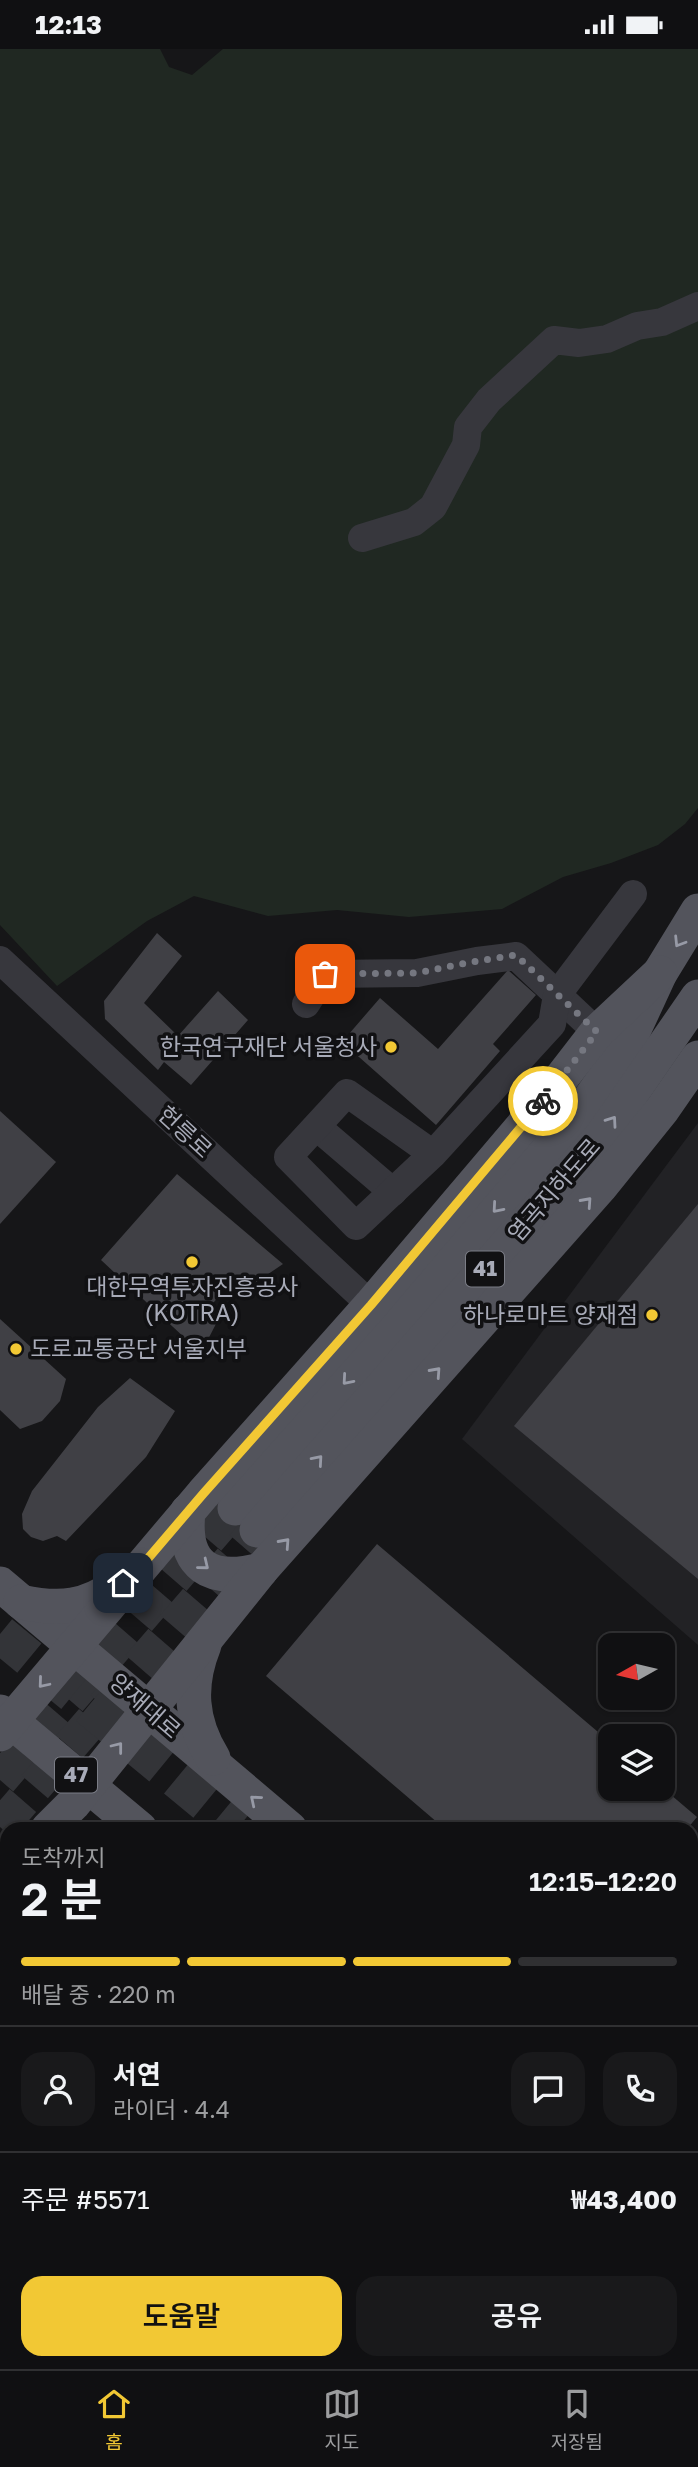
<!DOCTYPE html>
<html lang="ko">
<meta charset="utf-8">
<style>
:root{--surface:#101012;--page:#19191b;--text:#f1f3f6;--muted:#9c9d9f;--line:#303032;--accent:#f2c834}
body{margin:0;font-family:"Golos Text","Noto Sans KR",sans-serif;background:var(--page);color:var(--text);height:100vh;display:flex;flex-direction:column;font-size:26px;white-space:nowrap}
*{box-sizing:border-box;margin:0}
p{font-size:23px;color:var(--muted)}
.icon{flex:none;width:38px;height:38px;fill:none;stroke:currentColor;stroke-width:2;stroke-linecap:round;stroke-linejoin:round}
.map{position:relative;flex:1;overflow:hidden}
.details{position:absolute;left:0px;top:1773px;width:698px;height:548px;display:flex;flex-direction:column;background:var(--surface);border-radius:21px 21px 0 0;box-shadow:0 2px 5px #0004,0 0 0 2px var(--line)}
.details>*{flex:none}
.needle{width:46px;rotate:262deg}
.tools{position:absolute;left:598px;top:1584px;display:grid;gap:14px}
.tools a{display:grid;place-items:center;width:77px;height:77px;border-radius:14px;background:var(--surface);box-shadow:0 2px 5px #0004,0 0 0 2px var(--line);font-size:35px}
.pin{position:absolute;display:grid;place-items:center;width:60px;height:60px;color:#fff;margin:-30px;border-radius:14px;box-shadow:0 4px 10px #0006}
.courier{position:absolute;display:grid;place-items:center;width:70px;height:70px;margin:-35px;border:5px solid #f2c834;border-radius:50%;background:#fff;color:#222;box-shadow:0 2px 9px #0007}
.overview em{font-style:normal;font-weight:600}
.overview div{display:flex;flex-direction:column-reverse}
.overview{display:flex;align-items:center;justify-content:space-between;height:119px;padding:0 21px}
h1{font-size:46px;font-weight:600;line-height:52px}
.bar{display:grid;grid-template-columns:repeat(4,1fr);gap:10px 7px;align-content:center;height:84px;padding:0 21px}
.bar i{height:9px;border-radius:5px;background:var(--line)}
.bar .current{background:var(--accent)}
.bar p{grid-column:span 4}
.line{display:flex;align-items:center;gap:18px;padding:0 21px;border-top:2px solid var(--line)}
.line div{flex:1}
.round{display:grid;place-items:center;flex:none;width:74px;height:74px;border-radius:21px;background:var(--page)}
.button{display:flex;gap:14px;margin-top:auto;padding:14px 21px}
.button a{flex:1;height:80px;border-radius:21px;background:var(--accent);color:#111;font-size:28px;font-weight:600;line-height:80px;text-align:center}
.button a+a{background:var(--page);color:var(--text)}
.status{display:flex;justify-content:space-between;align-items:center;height:49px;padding:0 35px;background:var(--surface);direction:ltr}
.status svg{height:19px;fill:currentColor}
.dock{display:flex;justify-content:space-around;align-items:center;height:98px;border-top:2px solid var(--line);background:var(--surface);font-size:19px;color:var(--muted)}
.dock a{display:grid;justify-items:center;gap:4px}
.dock .current{color:var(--accent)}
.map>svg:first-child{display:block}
</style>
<div class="status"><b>12:13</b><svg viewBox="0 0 49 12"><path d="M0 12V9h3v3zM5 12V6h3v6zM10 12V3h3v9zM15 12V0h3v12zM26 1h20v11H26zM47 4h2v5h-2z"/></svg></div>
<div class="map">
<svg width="698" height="2320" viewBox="0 0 698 2320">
<rect width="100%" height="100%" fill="#161618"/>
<!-- built -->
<g fill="#222225">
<polygon points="698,1074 698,1596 462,1390"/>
<polygon points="7,1871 7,2314 392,2314 392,2320 0,2320 0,1878"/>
</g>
<!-- green -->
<polygon fill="#202822" points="0,0 160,0 169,18 192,26 223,0 698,0 698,759 685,775 658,796 611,814 563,828 502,860 409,868 337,861 268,867 194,847 147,872 57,937 0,876"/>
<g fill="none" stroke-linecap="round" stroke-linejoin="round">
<!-- stream -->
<polyline stroke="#2c333c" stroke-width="6" points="644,2320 651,2314"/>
</g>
<!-- building -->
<g fill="#404045">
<polygon points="157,884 182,907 144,954 178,987 218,942 248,971 191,1036 164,1013 158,1021 105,970 104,952"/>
<polygon points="508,921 536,946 493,995 500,1002 436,1076 342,993 380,949 438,1000"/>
<polygon points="0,1062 56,1113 0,1175"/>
<polygon points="177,1125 283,1215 249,1238 234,1229 209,1259 219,1269 201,1304 101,1211"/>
<polygon points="698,1155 698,1530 514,1377"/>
<polygon points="0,1270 66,1330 60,1352 42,1372 20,1380 0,1361"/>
<polygon points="130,1329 175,1362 146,1408 66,1492 57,1487 43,1492 31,1488 23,1480 22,1465 32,1442 98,1358"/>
<polygon points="377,1495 611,1694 611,1740 664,1740 697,1768 687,1780 445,1780 266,1627"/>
<polygon points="698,1811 698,1884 691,1884 691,1818"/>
<polygon points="0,2134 7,2140 7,2295 0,2289"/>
<polygon points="28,2314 50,2314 56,2319 61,2314 249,2314 244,2320 35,2320"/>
</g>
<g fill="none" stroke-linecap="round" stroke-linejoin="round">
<!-- major-tunnel -->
<g stroke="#333438" stroke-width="35" stroke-dasharray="35 18" stroke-linecap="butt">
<polyline points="0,1731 235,1459"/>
<polyline points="0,1778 257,1481"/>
</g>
<!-- highway-tunnel -->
<polyline stroke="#333438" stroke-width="38" stroke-dasharray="38 19" stroke-linecap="butt" points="0,1585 237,1780"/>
<!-- minor -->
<g stroke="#37373d" stroke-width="28">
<polyline points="362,489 414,473 433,458 466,396 468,378 489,351 554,291 579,294 607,290 637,277 662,273 698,257"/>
<polyline points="0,911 371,1256"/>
<polyline points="306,955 325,925 417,924 477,912 516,907 597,983"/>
<polyline points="317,1078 393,1143"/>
<polyline points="433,1105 347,1044 288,1108 356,1177 433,1105 552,975 557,946 633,845"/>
<polyline points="0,2010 7,2001"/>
<polyline points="0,2078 7,2085"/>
<polyline points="291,2320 296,2314"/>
</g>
<!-- major -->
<g stroke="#53545c" stroke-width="35">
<polyline points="235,1459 580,1064 624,1002 660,924 698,862"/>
<path d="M188 1462C182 1518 210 1534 261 1521"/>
<polyline points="257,1481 602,1087 698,948"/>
<polyline points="0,1535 290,1780"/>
<path d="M21 1553C62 1562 85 1558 120 1535"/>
<path d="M204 1596C188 1636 190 1672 213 1709"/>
<polyline points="0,1663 140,1780"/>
<polyline points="0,1685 203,1445 371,1256 539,1058 597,983 660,924"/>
<polyline points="48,1780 73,1755 261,1521 600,1138 662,1061 698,1009"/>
<polyline points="0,1827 7,1820"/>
<polyline points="691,2122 698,2128"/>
</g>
<!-- highway -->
<g stroke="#63656e" stroke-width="38">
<polyline points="691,1915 698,1915"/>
<polyline points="691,2030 698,2004"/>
<polyline points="691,2065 698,2085"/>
<polyline points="691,2168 698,2173"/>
<polyline points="691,2208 698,2214"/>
<polyline points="691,2261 698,2264"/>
<polyline points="408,2320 409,2314"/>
</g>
</g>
<!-- one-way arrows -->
<defs><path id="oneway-chevron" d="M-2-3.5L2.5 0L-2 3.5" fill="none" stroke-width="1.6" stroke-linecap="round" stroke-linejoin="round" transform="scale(1.75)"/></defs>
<g stroke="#979aa6">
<use href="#oneway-chevron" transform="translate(679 893) rotate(122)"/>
<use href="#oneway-chevron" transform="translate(612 1072) rotate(-55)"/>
<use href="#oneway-chevron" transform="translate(587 1153) rotate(-48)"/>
<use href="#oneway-chevron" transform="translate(497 1159) rotate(131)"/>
<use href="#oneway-chevron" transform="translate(436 1323) rotate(-48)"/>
<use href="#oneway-chevron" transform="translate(347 1331) rotate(131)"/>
<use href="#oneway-chevron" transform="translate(318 1411) rotate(-49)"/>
<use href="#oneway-chevron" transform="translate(285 1494) rotate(-48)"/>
<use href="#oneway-chevron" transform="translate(204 1516) rotate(39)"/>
<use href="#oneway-chevron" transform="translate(43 1634) rotate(130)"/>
<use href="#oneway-chevron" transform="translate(118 1698) rotate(-52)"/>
<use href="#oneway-chevron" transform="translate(255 1751) rotate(-140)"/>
</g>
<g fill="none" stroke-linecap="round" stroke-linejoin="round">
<!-- done -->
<polyline stroke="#757780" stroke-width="7" stroke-dasharray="0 12.6" points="325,925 417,924 477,912 516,906 597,983 543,1052"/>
<!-- route -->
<polyline stroke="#f2c834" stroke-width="9" points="123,1534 139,1520 203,1445 371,1256 543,1052"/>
</g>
<!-- markers -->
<g fill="#f2c834" stroke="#111113" stroke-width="2.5">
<circle cx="391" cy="998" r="7"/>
<circle cx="192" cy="1213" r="7"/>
<circle cx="652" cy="1266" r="7"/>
<circle cx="16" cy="1300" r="7"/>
</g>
<g text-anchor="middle" stroke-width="7" stroke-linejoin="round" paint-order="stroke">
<!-- shield labels -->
<g fill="#111113" stroke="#7b7d86" stroke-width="2">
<rect x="466" y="1202.5" width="38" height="35" rx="5"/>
<rect x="55" y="1708.5" width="42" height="35" rx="5"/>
</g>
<g font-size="21" font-weight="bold" fill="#a8abb8">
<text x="485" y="1227">41</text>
<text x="76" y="1733">47</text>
</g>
<!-- poi labels -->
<g font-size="23" fill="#a8abb8" stroke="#111113" text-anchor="end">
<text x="377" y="1006">한국연구재단 서울청사</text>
<text x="192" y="1246" text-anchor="middle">대한무역투자진흥공사<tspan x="192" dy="26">(KOTRA)</tspan></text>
<text x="638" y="1274">하나로마트 양재점</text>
<text x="30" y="1308" text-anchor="start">도로교통공단 서울지부</text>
</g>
<!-- street labels -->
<g font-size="23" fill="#a8abb8" stroke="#111113">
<text transform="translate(185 1083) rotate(43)" y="8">헌릉로</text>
<text transform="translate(554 1141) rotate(-49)" y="8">염곡지하도로</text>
<text transform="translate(145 1657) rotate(41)" y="8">양재대로</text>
</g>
</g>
</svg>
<div class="tools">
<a><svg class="needle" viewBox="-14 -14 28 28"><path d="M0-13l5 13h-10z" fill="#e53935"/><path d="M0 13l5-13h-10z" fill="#9c9d9f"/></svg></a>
<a><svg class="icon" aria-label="layers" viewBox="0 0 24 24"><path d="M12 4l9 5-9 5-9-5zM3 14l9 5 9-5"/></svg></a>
</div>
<div class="pin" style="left:325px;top:925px;background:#ea580c"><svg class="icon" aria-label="bag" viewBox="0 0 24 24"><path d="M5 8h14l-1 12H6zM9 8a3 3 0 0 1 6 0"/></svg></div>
<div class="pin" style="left:123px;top:1534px;background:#1f2937"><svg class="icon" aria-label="home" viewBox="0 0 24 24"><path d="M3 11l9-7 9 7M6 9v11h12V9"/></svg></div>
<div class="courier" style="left:543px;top:1052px"><svg class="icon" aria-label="bike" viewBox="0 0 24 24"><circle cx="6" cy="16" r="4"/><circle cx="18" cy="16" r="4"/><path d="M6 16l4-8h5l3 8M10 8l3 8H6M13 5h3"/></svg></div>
<section class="details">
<div class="overview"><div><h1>2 분</h1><p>도착까지</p></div><em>12:15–12:20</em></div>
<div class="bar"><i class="current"></i><i class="current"></i><i class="current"></i><i></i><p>배달 중 · 220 m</p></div>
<div class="line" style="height:126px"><a class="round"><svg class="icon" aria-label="person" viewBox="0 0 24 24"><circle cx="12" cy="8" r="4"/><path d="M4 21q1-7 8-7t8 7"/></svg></a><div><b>서연</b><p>라이더 · 4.4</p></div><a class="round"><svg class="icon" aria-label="chat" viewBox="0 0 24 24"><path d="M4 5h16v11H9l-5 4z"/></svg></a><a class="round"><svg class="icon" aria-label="phone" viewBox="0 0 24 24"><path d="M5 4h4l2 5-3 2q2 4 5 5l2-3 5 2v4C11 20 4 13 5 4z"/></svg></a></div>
<div class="line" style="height:91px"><div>주문 #5571</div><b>₩43,400</b></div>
<div class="button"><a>도움말</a><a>공유</a></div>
</section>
</div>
<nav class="dock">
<a class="current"><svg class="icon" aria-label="home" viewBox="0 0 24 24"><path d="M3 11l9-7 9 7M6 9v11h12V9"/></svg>홈</a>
<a><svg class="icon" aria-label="map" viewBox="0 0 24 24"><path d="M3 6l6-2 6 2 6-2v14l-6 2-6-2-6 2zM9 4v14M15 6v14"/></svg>지도</a>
<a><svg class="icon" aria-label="saved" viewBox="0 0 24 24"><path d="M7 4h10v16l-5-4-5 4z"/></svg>저장됨</a>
</nav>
